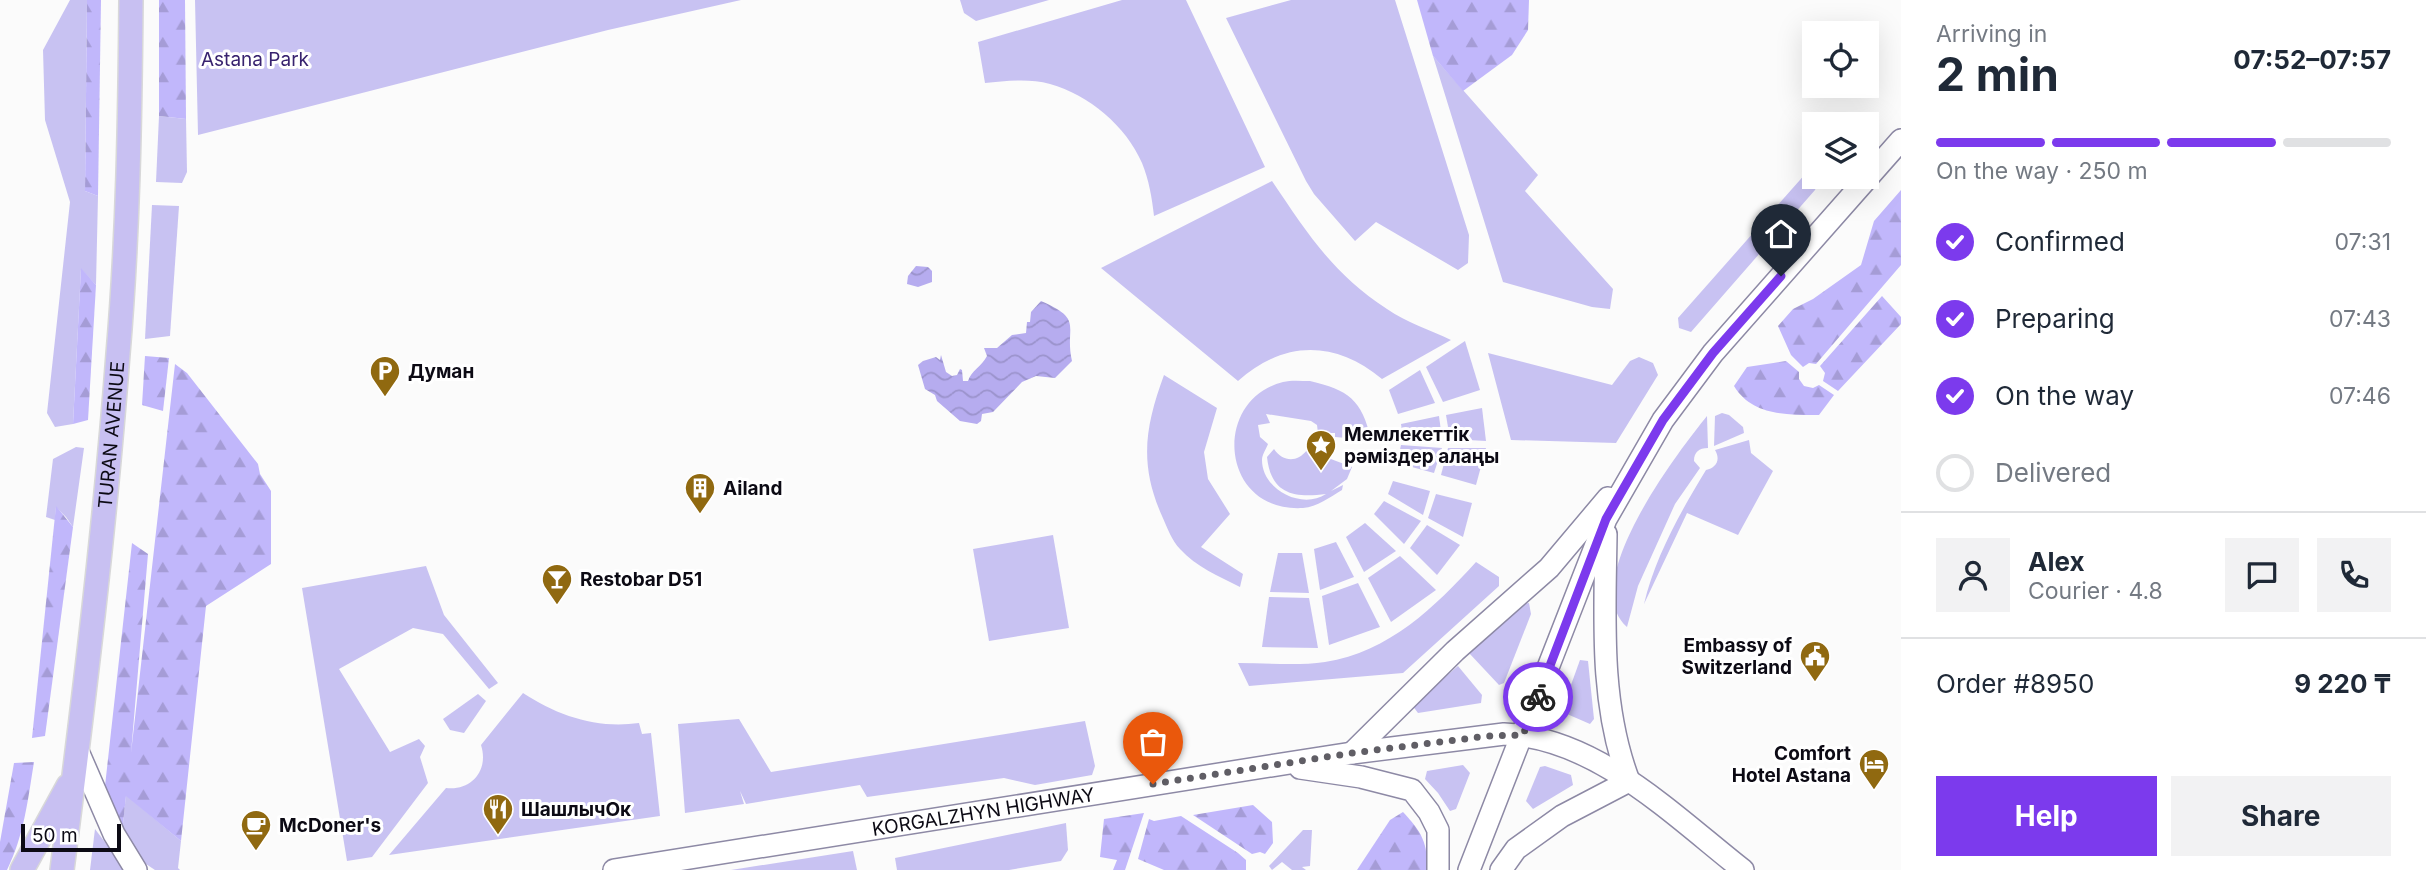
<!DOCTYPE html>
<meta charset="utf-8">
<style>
:root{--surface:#fff;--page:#f2f2f3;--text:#1f2937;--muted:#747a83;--line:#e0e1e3;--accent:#7c3aed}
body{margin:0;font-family:Inter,sans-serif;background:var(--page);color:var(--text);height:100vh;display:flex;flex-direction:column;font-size:26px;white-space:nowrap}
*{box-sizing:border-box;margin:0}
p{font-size:23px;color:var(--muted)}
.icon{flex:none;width:38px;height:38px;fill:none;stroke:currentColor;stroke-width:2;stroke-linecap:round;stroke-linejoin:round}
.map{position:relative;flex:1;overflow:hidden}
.sheet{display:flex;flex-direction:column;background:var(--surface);width:525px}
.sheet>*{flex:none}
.buttons{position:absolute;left:1802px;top:21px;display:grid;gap:14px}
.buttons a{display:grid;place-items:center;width:77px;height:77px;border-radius:0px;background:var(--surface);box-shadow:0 7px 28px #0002;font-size:35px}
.scale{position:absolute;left:21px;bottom:18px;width:100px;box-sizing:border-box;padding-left:7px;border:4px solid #0c0a14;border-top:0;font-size:19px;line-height:24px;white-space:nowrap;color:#0c0a14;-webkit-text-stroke:5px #fff;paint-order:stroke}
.pin{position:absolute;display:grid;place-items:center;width:60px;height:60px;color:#fff;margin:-72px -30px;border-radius:50% 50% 50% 0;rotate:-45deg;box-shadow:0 0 7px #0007}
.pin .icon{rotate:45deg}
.courier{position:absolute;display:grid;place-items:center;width:70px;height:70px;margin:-35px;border:5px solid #7c3aed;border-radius:50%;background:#fff;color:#222;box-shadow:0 2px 9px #0007}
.summary em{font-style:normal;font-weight:700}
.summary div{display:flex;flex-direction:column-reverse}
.summary{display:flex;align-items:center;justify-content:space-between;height:119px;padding:0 35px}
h1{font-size:46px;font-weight:700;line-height:52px}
.bar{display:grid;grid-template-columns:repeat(4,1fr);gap:10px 7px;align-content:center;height:84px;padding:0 35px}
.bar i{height:9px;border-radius:5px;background:var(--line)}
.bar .active{background:var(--accent)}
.bar p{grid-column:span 4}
.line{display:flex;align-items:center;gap:18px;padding:0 35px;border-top:2px solid var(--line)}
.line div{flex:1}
.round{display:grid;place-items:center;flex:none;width:74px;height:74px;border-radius:0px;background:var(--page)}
ol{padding:0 35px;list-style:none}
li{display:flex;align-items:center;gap:21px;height:77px}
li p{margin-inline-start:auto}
li .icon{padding:7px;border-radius:50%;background:var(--accent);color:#fff;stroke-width:4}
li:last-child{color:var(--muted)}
li i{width:38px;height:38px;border:4px solid var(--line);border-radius:50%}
.cta{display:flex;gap:14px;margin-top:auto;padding:14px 35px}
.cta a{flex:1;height:80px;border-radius:0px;background:var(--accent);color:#fff;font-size:28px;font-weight:700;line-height:80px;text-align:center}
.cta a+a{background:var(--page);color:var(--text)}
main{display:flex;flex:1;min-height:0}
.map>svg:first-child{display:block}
</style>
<main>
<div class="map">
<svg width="1901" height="870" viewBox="0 0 1901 870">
<defs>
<pattern id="forest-firs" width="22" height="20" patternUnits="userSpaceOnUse" patternTransform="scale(1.75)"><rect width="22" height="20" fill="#c1b7fb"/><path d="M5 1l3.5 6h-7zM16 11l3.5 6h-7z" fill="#a59cd6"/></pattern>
<pattern id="water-waves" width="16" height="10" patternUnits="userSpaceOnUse" patternTransform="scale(1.75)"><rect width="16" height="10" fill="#b6acef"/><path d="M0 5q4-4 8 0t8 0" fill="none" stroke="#9b93cc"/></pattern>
</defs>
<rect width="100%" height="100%" fill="#fbfbfb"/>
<!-- green -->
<g fill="#c8c2f2">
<polygon points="70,0 87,0 85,191 98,196 96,285 81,269 73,424 55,427 47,413 70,202 45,120 43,50"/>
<polygon points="195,0 741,0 608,30 198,135"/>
<polygon points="960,0 1049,0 976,21 964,13"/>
<path d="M1122 0H1186L1265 167 1154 216C1152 198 1149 180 1142 163 1126 126 1089 95 1050 84 1029 78 1005 81 985 83L978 42Z"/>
<polygon points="1291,0 1395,0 1469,235 1468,263 1458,270 1376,222 1355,241 1314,194 1306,181 1226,18"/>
<polygon points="1433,56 1538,175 1525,191 1613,289 1610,309 1592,307 1503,282"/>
<polygon points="159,116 186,119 187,172 182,183 156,182"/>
<polygon points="1815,163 1815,177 1821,177 1815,190 1691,332 1679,328 1678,318"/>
<path d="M1272 181C1308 234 1332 273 1387 309 1406 322 1430 330 1451 340L1382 379C1335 340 1284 340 1238 381L1101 268Z"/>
<polygon points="152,205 179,206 170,336 145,339"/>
<polygon points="1465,341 1480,390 1443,402 1426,367"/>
<polygon points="1488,353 1612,385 1630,361 1639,357 1653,363 1658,375 1616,443 1511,440"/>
<polygon points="1420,370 1435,403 1398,414 1389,390"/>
<path d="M1164 375 1217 408 1204 452 1208 479 1230 514 1201 547 1243 574 1240 587C1219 576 1196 567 1180 549 1172 541 1167 527 1162 516 1139 464 1145 427 1164 375Z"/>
<path d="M1310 381C1348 390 1362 399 1371 440L1335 437V433H1318L1317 425 1311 421 1266 414 1270 423 1258 425 1260 437 1268 444C1266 449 1262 455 1262 460 1262 490 1302 510 1326 494 1295 498 1271 495 1267 457L1274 449C1283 462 1297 463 1307 450L1352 467 1347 479 1331 491 1343 485 1342 490C1330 497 1317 507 1303 508 1220 513 1211 400 1283 382 1291 380 1301 381 1310 381Z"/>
<polygon points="1482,408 1486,441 1450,439 1446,415"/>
<polygon points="1722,413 1729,415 1743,427 1744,433 1714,446 1715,416"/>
<polygon points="1439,416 1442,439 1403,438 1401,424"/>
<path d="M1707 416 1708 448C1699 448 1694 452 1694 461L1700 468 1675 504 1638 586 1627 627C1577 584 1677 453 1707 416Z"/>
<path d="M1749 440 1751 453 1773 471 1738 535 1687 513 1644 604C1655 557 1681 511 1706 470 1716 468 1721 460 1715 450Z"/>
<polygon points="1401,445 1442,448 1434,473 1397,463"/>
<polygon points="76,447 84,448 73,527 66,517 56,507 55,520 46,517 53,459"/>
<polygon points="1448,448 1486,448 1476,485 1441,475"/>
<polygon points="1393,481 1430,491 1423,515 1388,494"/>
<polygon points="1436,494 1472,503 1463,537 1428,518"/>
<polygon points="1384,501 1421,521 1404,544 1374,514"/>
<polygon points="1365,523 1396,551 1364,572 1346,537"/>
<polygon points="1427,525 1460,545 1437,575 1410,548"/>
<polygon points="1053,535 1069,628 989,641 973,549"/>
<polygon points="1336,542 1354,577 1320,590 1314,549"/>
<polygon points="1278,553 1302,553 1309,593 1270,592"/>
<polygon points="1400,556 1436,590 1391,622 1368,578"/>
<path d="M1476 562 1499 577V586L1403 673 1249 686 1238 663C1267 663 1298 666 1325 662 1389 652 1435 607 1476 562Z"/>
<polygon points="426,566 444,615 498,683 489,689 443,634 413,628 339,669 390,752 419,739 425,746 420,757 428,783 372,857 347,861 302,588"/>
<polygon points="1358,583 1380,627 1329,645 1322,596"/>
<polygon points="1269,597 1309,598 1318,648 1262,647"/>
<polygon points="1529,603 1531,614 1504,683 1499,685 1469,653 1523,604"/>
<polygon points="1580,660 1588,661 1594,719 1590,724 1567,714 1563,707"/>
<polygon points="1458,666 1482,695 1481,703 1418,713 1412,705"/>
<path d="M523 693C558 716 597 729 639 723L642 734 651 733 660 816 389 855 446 788C472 791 489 770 481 745Z"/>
<polygon points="478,694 486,701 464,733 450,730 443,719"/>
<polygon points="739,719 771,772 1085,721 1095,766 1092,775 1035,785 1004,778 867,797 860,785 746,804 740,791 744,804 685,813 678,724"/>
<polygon points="1463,765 1470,773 1456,809 1450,811 1438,793 1425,779 1427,771"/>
<polygon points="1545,766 1571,775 1573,785 1533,809 1526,801 1540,767"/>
<polygon points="126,795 181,841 178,868 180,870 155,870 146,864 122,833"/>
<polygon points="1066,823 1068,850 1061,861 1009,870 897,870 895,858"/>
<polygon points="95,829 126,870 90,870"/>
<polygon points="1303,830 1312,830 1310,866 1302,867 1306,870 1292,870 1282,862 1272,870 1269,866"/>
<polygon points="853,851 857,870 731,870"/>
</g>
<!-- forest -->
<g fill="url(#forest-firs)">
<polygon points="87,0 101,0 98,196 85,191"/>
<polygon points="159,0 185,0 186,119 159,116"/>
<polygon points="1417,0 1529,0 1528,30 1512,55 1463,91 1433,56"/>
<polygon points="1901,190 1901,265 1816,364 1809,363 1803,367 1791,355 1778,326 1793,309 1813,299 1861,265 1874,221"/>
<polygon points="81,268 96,285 88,420 73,424"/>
<polygon points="1882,296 1901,317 1901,324 1838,391 1823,381 1825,373 1820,366"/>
<polygon points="145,356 169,358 163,411 142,405"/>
<path d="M1786 361 1799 372V379L1804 386 1813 388 1819 385 1834 395 1819 415C1788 415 1752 416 1734 386L1747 367Z"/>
<polygon points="175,364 187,373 258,464 260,474 271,491 271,564 206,606 181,841 126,796 122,833 105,786 132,543 148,554 131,753"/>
<polygon points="56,506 73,527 45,736 32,738"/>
<path d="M34 762C28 799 24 836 7 870H0V842L14 763Z"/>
<polygon points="1253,805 1272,822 1273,843 1265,854 1260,852 1252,854 1193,815"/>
<path d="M1403 812C1421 831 1429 844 1426 870H1357L1390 820Z"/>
<polygon points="1144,813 1125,870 1113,870 1117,860 1100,857 1104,819"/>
<polygon points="1181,816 1238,853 1246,860 1246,870 1164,870 1138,859 1149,819 1154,821"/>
</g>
<!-- water -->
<g fill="url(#water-waves)">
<polygon points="916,266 928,267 932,271 932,282 918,287 907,284 908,276"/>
<path d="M1041 301C1085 320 1064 326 1072 361L1055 378 1036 376 1022 382 993 412 982 414 981 421 977 424 960 421 937 401 935 395 925 389 918 365 923 361 936 357 940 360 941 355 946 372 952 376 957 375 960 369 962 370 963 381H968C971 371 982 366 987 356L984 348H997L1012 335 1026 333 1027 322H1030L1031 312Z"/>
</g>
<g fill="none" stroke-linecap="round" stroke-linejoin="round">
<!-- secondary casing -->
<g stroke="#8d89a5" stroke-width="24">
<g id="secondary">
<path d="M1606 534C1605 615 1599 703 1629 781"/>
<polyline points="77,749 114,834 136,870"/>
<polyline points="1352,753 1455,651 1549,568 1608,498"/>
<polyline points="1300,768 1361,777 1412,790 1429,812 1438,830 1438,870"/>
<path id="s1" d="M614 870 1352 753 1504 734C1596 737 1674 816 1743 870"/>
<polyline points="1469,870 1606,519 1663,420 1713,353 1901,140"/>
<polyline points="1501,870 1516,849 1562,816 1629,781"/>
</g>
</g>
<!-- primary casing -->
<g stroke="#d8d8d9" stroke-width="26">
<g id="primary">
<polyline points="22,870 68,786"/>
<path id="s2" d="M62 870C84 699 105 527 118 354 128 237 130 118 131 0"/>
</g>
</g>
<!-- secondary -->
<use href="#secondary" stroke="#fff" stroke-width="21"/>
<!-- primary -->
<use href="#primary" stroke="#c8c0f2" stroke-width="23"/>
</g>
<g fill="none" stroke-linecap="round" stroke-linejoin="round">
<!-- done -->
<polyline stroke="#605e65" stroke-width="7" stroke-dasharray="0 12.6" points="1153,784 1352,753 1488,736 1523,735 1538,697"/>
<!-- route -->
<polyline stroke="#7c3aed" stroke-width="9" points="1538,697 1606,519 1614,505 1663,420 1713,353 1781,276"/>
</g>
<!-- icons -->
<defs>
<g id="parking-pin" transform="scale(1.575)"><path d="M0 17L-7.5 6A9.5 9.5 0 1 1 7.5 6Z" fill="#906910" stroke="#fff"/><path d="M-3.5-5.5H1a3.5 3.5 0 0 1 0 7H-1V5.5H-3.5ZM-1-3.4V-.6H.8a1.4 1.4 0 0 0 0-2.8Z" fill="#fff"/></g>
<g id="sight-pin" transform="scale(1.575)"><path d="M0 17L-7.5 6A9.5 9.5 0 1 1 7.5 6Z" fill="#906910" stroke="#fff"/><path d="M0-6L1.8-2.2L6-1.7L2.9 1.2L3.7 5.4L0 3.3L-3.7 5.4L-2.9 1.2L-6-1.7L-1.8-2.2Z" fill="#fff"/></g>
<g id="building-pin" transform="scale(1.575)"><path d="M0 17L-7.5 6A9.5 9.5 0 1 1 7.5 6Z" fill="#906910" stroke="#fff"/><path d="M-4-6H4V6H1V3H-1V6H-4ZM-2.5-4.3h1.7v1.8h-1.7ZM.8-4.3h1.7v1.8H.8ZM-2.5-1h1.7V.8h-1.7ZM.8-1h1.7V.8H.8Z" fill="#fff"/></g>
<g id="bar-pin" transform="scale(1.575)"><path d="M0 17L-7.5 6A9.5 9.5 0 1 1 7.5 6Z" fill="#906910" stroke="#fff"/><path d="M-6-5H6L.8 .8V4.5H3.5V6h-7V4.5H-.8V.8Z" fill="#fff"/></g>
<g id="civic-pin" transform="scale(1.575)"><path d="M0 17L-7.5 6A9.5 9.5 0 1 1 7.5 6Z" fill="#906910" stroke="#fff"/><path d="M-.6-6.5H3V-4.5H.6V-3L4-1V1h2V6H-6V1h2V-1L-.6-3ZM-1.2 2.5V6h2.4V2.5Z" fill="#fff"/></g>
<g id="hotel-pin" transform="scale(1.575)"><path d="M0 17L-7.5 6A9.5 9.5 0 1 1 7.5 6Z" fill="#906910" stroke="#fff"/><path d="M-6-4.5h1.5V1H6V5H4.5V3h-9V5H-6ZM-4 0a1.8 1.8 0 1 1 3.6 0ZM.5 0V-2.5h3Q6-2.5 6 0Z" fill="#fff"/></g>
<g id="restaurant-pin" transform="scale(1.575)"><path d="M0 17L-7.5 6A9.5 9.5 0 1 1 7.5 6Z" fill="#906910" stroke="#fff"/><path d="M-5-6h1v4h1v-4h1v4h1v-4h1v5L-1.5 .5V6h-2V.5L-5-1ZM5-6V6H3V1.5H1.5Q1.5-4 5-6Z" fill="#fff"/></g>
<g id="cafe-pin" transform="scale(1.575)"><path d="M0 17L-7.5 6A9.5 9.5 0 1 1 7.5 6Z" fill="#906910" stroke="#fff"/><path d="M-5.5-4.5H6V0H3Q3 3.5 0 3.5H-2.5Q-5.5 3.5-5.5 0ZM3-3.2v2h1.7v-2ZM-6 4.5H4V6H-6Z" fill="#fff"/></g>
</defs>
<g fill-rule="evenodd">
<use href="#parking-pin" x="385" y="371"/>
<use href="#sight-pin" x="1321" y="445"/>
<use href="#building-pin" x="700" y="488"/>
<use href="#bar-pin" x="557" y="579"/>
<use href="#civic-pin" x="1815" y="656"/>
<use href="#hotel-pin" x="1874" y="764"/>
<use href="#restaurant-pin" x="498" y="809"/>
<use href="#cafe-pin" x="256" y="825"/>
</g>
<g text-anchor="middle" stroke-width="6" stroke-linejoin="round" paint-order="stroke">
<!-- park labels -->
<g font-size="19" fill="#38236f" stroke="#fff">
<text x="255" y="66">Astana Park</text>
</g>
<!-- poi labels -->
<g font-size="19" font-weight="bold" fill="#0c0a14" stroke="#fff" text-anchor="start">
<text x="408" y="378">Думан</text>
<text x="1344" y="441">Мемлекеттік<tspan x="1344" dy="22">рәміздер алаңы</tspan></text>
<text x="723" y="495">Ailand</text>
<text x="580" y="586">Restobar D51</text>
<text x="1792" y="652" text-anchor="end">Embassy of<tspan x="1792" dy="22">Switzerland</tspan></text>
<text x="1851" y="760" text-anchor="end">Comfort<tspan x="1851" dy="22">Hotel Astana</tspan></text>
<text x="521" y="816">ШашлычОк</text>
<text x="279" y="832">McDoner's</text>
</g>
<!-- street labels -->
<g font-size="19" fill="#0c0a14" stroke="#fff">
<text dy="7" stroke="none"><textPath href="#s2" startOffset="438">TURAN AVENUE</textPath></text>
<text dy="7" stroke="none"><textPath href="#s1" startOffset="374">KORGALZHYN HIGHWAY</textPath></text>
</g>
</g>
</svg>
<div class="buttons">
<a><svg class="icon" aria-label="locate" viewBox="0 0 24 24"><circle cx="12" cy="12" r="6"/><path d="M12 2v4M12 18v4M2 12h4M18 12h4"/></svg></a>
<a><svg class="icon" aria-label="layers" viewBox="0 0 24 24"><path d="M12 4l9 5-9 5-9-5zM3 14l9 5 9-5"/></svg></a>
</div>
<div class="scale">50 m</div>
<div class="pin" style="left:1153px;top:784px;background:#ea580c"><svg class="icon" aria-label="bag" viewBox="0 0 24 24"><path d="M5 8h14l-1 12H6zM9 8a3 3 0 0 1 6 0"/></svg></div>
<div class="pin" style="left:1781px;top:276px;background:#1f2937"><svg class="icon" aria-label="home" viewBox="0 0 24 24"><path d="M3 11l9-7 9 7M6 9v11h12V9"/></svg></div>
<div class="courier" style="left:1538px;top:697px"><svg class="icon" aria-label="bike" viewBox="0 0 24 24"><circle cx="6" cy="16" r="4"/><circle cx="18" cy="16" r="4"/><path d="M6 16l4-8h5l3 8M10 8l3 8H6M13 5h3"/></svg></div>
</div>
<section class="sheet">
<div class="summary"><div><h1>2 min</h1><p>Arriving in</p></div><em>07:52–07:57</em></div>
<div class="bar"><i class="active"></i><i class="active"></i><i class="active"></i><i></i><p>On the way · 250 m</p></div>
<ol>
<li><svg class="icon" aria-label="check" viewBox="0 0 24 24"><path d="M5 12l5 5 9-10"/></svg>Confirmed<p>07:31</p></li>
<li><svg class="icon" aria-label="check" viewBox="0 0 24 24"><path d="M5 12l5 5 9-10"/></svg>Preparing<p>07:43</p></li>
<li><svg class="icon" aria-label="check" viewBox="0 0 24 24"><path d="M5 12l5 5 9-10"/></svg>On the way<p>07:46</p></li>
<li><i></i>Delivered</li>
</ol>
<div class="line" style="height:126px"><a class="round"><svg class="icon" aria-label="person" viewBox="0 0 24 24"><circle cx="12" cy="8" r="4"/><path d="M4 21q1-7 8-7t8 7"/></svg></a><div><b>Alex</b><p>Courier · 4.8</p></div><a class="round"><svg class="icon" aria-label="chat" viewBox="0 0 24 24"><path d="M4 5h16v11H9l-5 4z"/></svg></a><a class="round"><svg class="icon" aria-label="phone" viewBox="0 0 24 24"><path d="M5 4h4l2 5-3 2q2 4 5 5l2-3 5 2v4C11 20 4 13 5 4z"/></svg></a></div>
<div class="line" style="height:91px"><div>Order #8950</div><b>9 220 ₸</b></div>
<div class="cta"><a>Help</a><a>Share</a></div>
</section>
</main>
